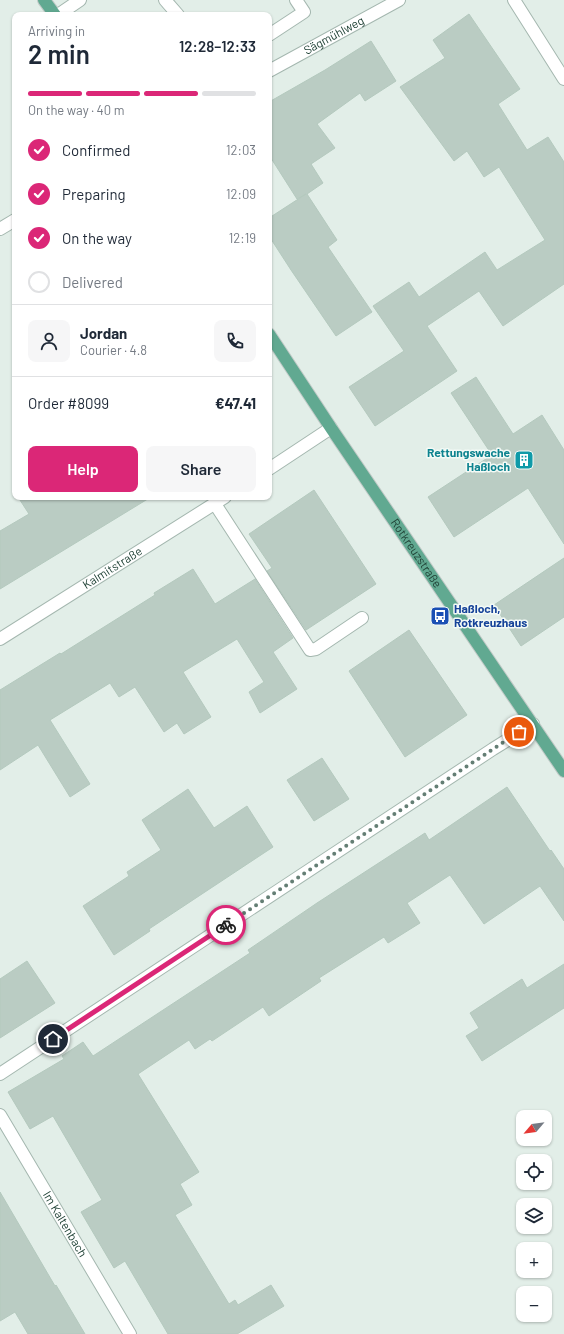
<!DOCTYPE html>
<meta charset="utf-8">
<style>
:root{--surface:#fff;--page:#f6f6f7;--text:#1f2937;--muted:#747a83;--line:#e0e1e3;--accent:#db2777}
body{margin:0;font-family:Barlow,sans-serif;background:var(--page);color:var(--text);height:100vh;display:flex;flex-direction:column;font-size:15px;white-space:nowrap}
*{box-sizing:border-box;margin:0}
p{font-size:13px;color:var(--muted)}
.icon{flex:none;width:22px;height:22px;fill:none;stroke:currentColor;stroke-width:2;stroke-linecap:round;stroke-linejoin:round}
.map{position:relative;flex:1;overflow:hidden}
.drawer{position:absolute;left:12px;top:12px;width:260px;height:488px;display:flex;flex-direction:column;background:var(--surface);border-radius:8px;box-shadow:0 1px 3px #0004}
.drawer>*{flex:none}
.needle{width:26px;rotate:241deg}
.controls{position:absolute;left:516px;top:1110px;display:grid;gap:8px}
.controls a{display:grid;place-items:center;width:36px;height:36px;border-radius:8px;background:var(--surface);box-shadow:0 1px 3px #0004;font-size:20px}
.pin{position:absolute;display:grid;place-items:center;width:34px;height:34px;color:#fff;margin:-17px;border:2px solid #fff;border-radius:50%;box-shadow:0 1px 4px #0007}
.courier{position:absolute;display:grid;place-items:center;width:40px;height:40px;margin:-20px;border:3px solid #db2777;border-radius:50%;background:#fff;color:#222;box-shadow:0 1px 5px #0007}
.overview em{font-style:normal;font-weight:600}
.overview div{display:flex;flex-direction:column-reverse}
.overview{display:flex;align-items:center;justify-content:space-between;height:68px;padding:0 16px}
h1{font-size:26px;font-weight:600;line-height:30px}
.bar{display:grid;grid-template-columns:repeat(4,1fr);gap:6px 4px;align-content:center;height:48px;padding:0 16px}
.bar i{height:5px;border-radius:3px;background:var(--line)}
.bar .current{background:var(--accent)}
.bar p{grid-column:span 4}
.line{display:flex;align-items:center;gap:10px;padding:0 16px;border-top:1px solid var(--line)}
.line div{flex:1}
.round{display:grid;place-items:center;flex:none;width:42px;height:42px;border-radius:8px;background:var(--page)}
ol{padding:0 16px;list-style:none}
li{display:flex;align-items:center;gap:12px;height:44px}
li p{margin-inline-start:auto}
li .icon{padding:4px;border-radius:50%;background:var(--accent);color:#fff;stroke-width:4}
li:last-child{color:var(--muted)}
li i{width:22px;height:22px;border:2px solid var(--line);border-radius:50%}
.action{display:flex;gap:8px;margin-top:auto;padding:8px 16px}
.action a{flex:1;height:46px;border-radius:8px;background:var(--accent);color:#fff;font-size:16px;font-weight:600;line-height:46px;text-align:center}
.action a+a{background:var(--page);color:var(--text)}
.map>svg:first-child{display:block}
</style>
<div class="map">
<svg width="564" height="1334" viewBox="0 0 564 1334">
<rect width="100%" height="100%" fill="#e2eee8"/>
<!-- building -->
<g fill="#baccc3" stroke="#b4c9be">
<polygon points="469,14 520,89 498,104 527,150 548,137 564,162 564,284 503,326 479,291 427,326 457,371 375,426 349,387 404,351 373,306 409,282 419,297 485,252 497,270 545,240 499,167 484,177 467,151 454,161 400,87 445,58 433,40"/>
<polygon points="371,41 396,81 365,101 360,93 317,124 335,148 311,164 323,183 307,194 337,240 328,247 372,312 336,336 291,270 269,236 269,218 306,194 297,199 269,155 269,102 325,70"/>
<polygon points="476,377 513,434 542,415 564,450 564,544 528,488 454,537 428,497 492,455 451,393"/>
<polygon points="314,490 376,584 306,630 267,571 272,568 249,534"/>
<polygon points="18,497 151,497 0,589 0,531 29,514"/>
<polygon points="564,558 564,617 521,646 494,605"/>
<polygon points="193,569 215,604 255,579 293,638 273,652 297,689 260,713 249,692 264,682 237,639 183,672 211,717 184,734 177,723 164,732 135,687 119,697 110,683 50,720 90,784 70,797 38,745 0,770 0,690 60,653 61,654 155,595 154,593"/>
<polygon points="409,630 467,715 405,757 349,671"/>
<polygon points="322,758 349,799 314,821 287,780"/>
<polygon points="507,787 550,851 551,850 564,869 564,921 540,886 484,924 450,875 407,903 420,923 388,943 384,937 319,978 321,981 269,1016 263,1007 212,1041 210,1039 195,1049 189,1040 138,1074 199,1172 180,1184 192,1205 175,1215 229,1304 235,1300 238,1305 271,1285 284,1306 237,1334 168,1334 125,1261 114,1268 81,1212 102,1200 53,1116 30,1129 8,1092 64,1059 62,1056 83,1042 93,1056 250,953 248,950 317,903 425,833 429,840"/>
<polygon points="188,789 214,828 247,806 273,847 149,929 150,931 114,955 83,906 129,876 127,872 161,850 142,820"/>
<polygon points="27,961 55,1003 0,1038 0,979"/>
<polygon points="564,964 564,1008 482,1061 466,1036 479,1028 470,1013 522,979 527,988"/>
<polygon points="0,1192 55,1286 56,1285 85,1334 28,1334 15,1312 0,1321"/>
</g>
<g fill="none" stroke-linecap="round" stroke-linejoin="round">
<!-- minor casing -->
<g stroke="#a4b7af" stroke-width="14">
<g id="minor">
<polyline points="165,0 178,15"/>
<polyline points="514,0 564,79"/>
<polyline points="58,15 80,0"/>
<polyline points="269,35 304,12 296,0"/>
<path id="s1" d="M269 71 399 0"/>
<polyline points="0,229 15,220"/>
<polyline points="269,469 331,428"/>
<polyline points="215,504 310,650 316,649 362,618"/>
<path id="s2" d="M0 639 225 497"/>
<polyline points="0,1074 493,749 533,724"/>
<path id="s3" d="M0 1115 130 1334"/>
</g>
</g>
<!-- major casing -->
<g stroke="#c1cac7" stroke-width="14">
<g id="major">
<polyline points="44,0 55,15"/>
<path id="s4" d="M269 334 331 428 564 771"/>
</g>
</g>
<!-- minor -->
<use href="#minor" stroke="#fff" stroke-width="12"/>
<!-- major -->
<use href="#major" stroke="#61a991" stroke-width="12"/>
</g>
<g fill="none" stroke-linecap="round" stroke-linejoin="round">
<!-- done -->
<polyline stroke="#647e74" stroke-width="4" stroke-dasharray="0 7.2" points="226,925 519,732"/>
<!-- route -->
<polyline stroke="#db2777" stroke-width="5" points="53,1039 226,925"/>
</g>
<!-- icons -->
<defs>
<g id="building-square" transform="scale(1)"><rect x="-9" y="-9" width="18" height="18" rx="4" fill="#0f9aa8" stroke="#f3faf6"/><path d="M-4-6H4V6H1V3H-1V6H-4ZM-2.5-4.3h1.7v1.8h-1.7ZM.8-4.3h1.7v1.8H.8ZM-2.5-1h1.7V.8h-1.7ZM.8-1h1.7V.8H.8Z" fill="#fff"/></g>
<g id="bus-square" transform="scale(1)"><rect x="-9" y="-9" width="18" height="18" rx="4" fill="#1a4fb4" stroke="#f3faf6"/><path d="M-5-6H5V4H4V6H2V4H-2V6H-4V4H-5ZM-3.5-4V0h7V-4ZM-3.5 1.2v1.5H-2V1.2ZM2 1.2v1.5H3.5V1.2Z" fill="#fff"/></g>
</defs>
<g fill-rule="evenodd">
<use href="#building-square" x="524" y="460"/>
<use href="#bus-square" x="440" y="616"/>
</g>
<g text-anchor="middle" stroke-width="3" stroke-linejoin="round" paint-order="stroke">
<!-- street labels -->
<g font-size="12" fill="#204236" stroke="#f3faf6">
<text dy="4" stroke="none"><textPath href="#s1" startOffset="74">Sägmühlweg</textPath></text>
<text dy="4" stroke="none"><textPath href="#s4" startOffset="264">Rotkreuzstraße</textPath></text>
<text dy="4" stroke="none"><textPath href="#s2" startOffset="133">Kalmitstraße</textPath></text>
<text dy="4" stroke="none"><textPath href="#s3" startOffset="127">Im Kaltenbach</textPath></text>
</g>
<!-- culture labels -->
<g font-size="12" font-weight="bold" fill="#0d838f" stroke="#f3faf6" text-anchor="end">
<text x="510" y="457">Rettungswache<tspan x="510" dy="14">Haßloch</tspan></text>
</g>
<!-- transit labels -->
<g font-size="12" font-weight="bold" fill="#164399" stroke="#f3faf6" text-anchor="start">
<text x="454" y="613">Haßloch,<tspan x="454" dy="14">Rotkreuzhaus</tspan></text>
</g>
</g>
</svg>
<div class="controls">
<a><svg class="needle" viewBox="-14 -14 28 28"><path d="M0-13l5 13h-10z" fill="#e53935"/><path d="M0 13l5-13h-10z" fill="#747a83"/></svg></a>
<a><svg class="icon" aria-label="locate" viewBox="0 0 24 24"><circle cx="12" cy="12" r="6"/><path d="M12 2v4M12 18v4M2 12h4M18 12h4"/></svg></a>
<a><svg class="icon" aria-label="layers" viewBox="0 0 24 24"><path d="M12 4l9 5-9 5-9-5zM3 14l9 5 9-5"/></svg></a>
<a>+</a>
<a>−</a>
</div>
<div class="pin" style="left:519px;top:732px;background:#ea580c"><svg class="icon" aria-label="bag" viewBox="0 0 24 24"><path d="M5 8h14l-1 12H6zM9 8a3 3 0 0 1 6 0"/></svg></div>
<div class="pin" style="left:53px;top:1039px;background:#1f2937"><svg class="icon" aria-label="home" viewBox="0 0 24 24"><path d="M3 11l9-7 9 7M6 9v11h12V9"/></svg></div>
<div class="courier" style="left:226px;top:925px"><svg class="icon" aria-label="bike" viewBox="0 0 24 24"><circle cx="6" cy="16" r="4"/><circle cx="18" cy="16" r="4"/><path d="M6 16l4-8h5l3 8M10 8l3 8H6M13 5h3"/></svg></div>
<section class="drawer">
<div class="overview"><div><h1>2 min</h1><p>Arriving in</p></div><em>12:28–12:33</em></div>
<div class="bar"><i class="current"></i><i class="current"></i><i class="current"></i><i></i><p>On the way · 40 m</p></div>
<ol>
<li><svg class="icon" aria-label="check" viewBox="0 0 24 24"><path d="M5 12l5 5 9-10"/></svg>Confirmed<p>12:03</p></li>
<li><svg class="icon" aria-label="check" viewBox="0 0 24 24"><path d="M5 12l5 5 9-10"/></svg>Preparing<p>12:09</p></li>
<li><svg class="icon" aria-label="check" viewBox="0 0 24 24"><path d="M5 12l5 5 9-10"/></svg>On the way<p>12:19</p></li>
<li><i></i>Delivered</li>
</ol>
<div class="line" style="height:72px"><a class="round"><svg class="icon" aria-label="person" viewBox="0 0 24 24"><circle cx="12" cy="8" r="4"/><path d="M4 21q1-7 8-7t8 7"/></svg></a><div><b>Jordan</b><p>Courier · 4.8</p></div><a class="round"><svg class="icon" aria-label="phone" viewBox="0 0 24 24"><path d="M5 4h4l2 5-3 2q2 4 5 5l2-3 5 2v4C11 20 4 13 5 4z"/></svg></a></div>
<div class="line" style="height:52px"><div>Order #8099</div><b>€47.41</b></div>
<div class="action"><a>Help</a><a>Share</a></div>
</section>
</div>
